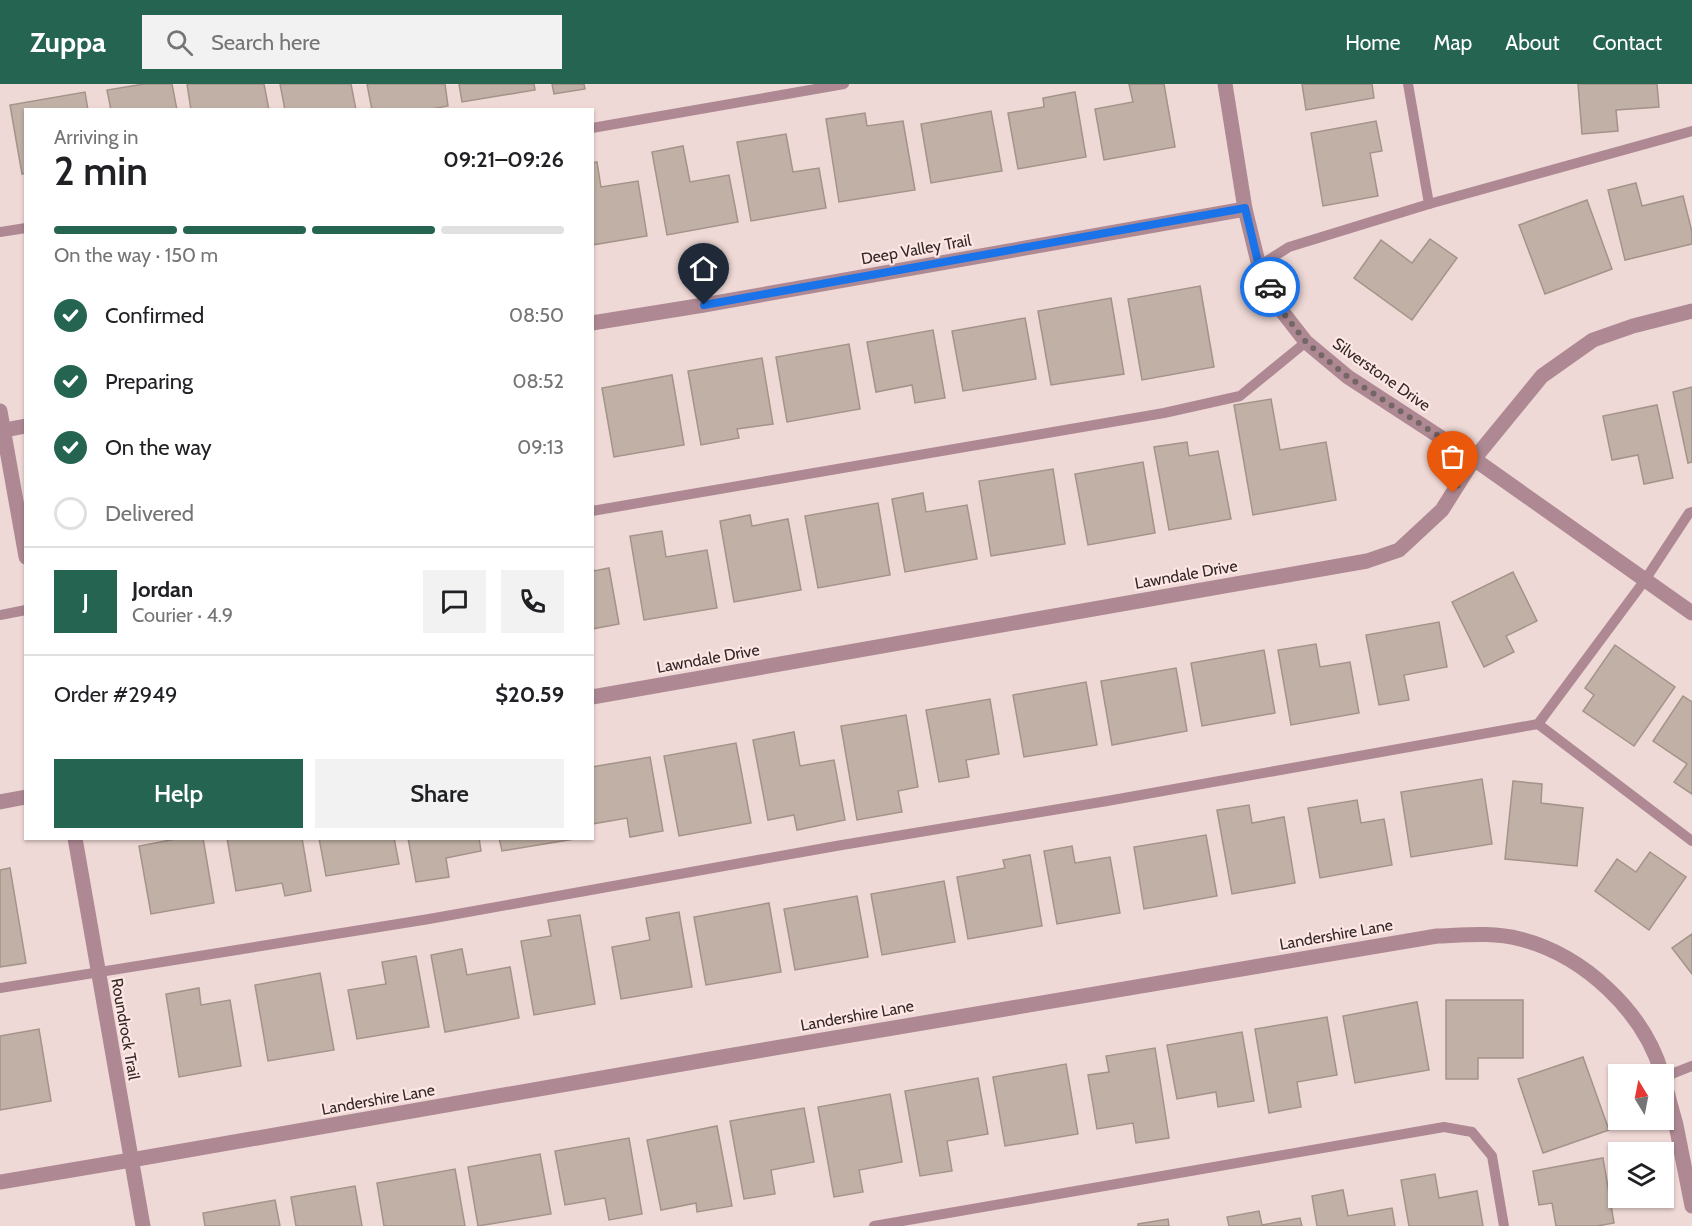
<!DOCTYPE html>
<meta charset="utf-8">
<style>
:root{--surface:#fff;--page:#f2f2f2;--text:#202124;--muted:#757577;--line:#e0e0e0;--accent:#246451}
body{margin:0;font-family:Cabin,sans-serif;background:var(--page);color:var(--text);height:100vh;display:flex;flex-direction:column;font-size:22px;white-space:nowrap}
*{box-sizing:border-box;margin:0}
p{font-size:20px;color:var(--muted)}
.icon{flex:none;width:33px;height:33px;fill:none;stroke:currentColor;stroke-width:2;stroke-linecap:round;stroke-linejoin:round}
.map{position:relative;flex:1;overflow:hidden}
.panel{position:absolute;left:24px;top:24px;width:570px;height:732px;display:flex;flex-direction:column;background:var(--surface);border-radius:0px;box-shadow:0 2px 4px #0004}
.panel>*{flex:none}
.needle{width:39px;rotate:350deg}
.controls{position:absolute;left:1608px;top:980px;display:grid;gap:12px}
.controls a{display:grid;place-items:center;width:66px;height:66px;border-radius:0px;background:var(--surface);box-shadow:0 2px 4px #0004;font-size:30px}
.pin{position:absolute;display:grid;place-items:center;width:51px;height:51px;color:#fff;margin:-62px -26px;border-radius:50% 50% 50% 0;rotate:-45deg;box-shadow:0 0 6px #0007}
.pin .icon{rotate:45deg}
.courier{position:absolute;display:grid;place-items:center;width:60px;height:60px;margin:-30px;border:4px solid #1a73e8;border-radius:50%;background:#fff;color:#222;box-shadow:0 2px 8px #0007}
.overview em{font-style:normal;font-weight:600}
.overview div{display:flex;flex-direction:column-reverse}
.overview{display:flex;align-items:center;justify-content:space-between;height:102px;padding:0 30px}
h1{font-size:39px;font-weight:600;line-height:45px}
.bar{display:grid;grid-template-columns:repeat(4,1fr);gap:9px 6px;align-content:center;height:72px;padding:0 30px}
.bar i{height:8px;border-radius:4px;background:var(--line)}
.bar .selected{background:var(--accent)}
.bar p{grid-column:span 4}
.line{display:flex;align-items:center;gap:15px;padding:0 30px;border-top:2px solid var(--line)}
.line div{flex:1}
.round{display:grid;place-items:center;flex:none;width:63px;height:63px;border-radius:0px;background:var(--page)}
ol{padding:0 30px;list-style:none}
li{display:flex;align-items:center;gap:18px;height:66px}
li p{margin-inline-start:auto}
li .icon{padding:6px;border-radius:50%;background:var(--accent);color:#fff;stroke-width:4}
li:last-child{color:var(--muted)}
li i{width:33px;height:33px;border:3px solid var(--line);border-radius:50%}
.primary-button{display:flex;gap:12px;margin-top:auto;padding:12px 30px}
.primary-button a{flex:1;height:69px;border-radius:0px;background:var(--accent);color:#fff;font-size:24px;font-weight:600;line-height:69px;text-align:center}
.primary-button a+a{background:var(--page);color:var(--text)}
header{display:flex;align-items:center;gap:36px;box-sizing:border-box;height:84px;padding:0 30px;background:var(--accent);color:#fff}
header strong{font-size:28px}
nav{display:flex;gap:33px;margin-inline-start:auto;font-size:21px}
.search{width:420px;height:54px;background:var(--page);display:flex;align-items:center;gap:15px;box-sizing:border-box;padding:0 21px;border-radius:0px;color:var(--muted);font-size:22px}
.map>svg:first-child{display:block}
</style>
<header>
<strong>Zuppa</strong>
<div class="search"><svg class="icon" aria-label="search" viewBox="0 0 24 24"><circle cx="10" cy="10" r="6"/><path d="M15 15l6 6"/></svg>Search here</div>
<nav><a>Home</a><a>Map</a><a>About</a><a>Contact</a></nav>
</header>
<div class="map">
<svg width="1692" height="1142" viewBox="0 0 1692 1142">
<rect width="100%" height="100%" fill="#efd9d6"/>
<!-- building -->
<g fill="#c0b0a5" stroke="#a39388" stroke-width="1.5">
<polygon points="144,0 172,0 177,26 111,26 107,6"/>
<polygon points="187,0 264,0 269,26 191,26"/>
<polygon points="280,0 351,0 356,26 285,26"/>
<polygon points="367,0 445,0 448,22 426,26 372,26"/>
<polygon points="459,0 534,0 535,6 462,18"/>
<polygon points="552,0 584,0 585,5 554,10"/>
<polygon points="1129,0 1164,0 1175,63 1104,76 1095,25 1133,18"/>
<polygon points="1302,0 1372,0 1374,14 1306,26"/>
<polygon points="1578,0 1657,0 1659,23 1616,26 1618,47 1582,50"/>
<polygon points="85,8 88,26 26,26 26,89 22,90 10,21"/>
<polygon points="1075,8 1086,73 1018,85 1008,29 1044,23 1043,14"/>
<polygon points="991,27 1002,87 931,99 921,40"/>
<polygon points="865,29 867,42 903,37 915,106 839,118 826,35"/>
<polygon points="1376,37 1382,67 1370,69 1378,112 1323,122 1311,49"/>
<polygon points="786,50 793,88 819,84 826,124 751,137 737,58"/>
<polygon points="683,62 690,98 729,91 738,138 667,151 652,68"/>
<polygon points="597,78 601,103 638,97 647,152 592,161 592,79"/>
<polygon points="1636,99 1642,122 1683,112 1692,148 1692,160 1625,176 1608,106"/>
<polygon points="1587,116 1612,185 1545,210 1519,141"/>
<polygon points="1430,155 1457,174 1412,236 1354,194 1381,156 1412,179"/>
<polygon points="1200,202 1214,283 1142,296 1128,215"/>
<polygon points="1111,214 1124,290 1051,301 1038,227"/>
<polygon points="1025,234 1036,295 963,307 952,247"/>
<polygon points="933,246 945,314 915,319 912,301 876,308 867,258"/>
<polygon points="849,260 860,325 787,338 776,273"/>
<polygon points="762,274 773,340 737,345 739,354 701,361 688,287"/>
<polygon points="672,291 684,361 614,373 602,304"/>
<polygon points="1692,303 1692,378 1688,379 1673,308"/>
<polygon points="1271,315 1280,366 1326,358 1336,416 1253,431 1234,321"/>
<polygon points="1657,321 1673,394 1644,400 1638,371 1612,376 1603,332"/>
<polygon points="1187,358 1189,372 1218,367 1231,435 1169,446 1154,363"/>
<polygon points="1143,378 1155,449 1088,461 1075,390"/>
<polygon points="1053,385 1065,460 991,472 979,397"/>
<polygon points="923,409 926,428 967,421 977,475 905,488 892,415"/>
<polygon points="878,419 890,491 818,504 805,432"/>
<polygon points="750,431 752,442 788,435 801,506 734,518 720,437"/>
<polygon points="662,447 666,473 707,466 717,524 644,536 630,452"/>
<polygon points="592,480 594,487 609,484 619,540 592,545"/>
<polygon points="1513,488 1537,537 1506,552 1514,568 1484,583 1452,518"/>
<polygon points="1439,538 1447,583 1404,591 1409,616 1379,621 1366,551"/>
<polygon points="1316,560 1320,583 1350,578 1359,629 1291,641 1278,566"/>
<polygon points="1615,561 1675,603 1634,662 1583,627 1594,611 1585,604"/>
<polygon points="1264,566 1275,629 1202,642 1191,579"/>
<polygon points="1176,584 1187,647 1112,661 1101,597"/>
<polygon points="1086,598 1097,661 1024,673 1013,611"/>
<polygon points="1683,612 1692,618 1692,710 1674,698 1687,680 1653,657"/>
<polygon points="990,615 999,670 966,676 969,693 939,698 926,626"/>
<polygon points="906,631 918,703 898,707 902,728 857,736 841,642"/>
<polygon points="794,648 800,682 834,676 845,736 797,746 794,731 768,736 753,656"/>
<polygon points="736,659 751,739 679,752 664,672"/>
<polygon points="650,673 663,747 630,753 627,734 592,740 592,683"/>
<polygon points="1482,695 1492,760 1411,773 1401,708"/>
<polygon points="1513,697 1542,700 1541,719 1583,724 1577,782 1505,775"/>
<polygon points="1357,716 1361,739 1384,735 1392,781 1320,794 1308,724"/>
<polygon points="1249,721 1252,739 1284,733 1295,799 1232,810 1217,726"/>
<polygon points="1206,751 1217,812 1144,825 1134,763"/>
<polygon points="181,754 203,754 214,819 151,830 139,762"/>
<polygon points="227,754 302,754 311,807 285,812 282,799 236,807"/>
<polygon points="319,754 394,754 399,780 326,792"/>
<polygon points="408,754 479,754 481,767 446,774 449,793 416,798"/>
<polygon points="499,754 574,754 574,755 502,767"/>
<polygon points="1072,762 1075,779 1110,773 1120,829 1057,840 1044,767"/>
<polygon points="1650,768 1686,793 1649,846 1595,807 1617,775 1636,788"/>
<polygon points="1030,771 1042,842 968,855 957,793 1005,784 1003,776"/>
<polygon points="10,784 26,879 0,883 0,786"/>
<polygon points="944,797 955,858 882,871 871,810"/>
<polygon points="857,812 868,873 795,886 784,825"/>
<polygon points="769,819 781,888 706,901 694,833"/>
<polygon points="679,828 692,903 621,915 612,863 650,856 646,834"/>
<polygon points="580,831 595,920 534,931 521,857 551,852 548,836"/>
<polygon points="1692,850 1692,890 1672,864"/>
<polygon points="462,865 467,891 510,883 519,934 445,948 431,871"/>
<polygon points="416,872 429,943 357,955 348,906 386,900 382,878"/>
<polygon points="320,889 334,966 268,977 255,901"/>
<polygon points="199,904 201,921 230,916 241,982 179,993 166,910"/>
<polygon points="1446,916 1523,916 1523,974 1478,974 1478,995 1446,995"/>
<polygon points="1417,918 1429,986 1355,999 1343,932"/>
<polygon points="1327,933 1337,991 1297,998 1301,1023 1269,1029 1255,945"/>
<polygon points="39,945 51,1017 0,1026 0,952"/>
<polygon points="1242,948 1254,1017 1218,1023 1216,1008 1177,1015 1167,961"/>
<polygon points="1155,964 1169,1054 1136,1059 1133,1039 1097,1045 1088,991 1109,988 1106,972"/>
<polygon points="1583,973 1609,1046 1543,1069 1518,995"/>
<polygon points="1066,980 1078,1050 1005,1062 993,993"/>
<polygon points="978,994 988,1050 947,1057 952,1087 920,1092 905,1007"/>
<polygon points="890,1010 902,1078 859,1086 863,1108 834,1113 818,1023"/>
<polygon points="804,1024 814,1078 771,1086 775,1110 744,1115 730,1037"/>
<polygon points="717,1042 732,1122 697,1128 696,1119 661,1126 647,1056"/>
<polygon points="629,1054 642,1130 609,1136 605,1114 565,1121 555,1067"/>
<polygon points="540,1070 551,1130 478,1142 468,1083"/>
<polygon points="1603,1074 1614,1139 1597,1142 1556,1142 1552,1119 1539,1121 1533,1087"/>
<polygon points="455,1085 465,1142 384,1142 377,1099"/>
<polygon points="1435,1090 1439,1114 1477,1107 1483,1142 1409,1142 1401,1096"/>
<polygon points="355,1102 362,1142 296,1142 291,1113"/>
<polygon points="1343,1106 1348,1132 1392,1124 1395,1142 1317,1142 1312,1112"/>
<polygon points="275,1116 280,1142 205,1142 203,1129"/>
<polygon points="1259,1127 1262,1141 1300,1134 1302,1142 1229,1142 1227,1133"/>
<polygon points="1168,1135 1169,1142 1138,1142 1138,1140"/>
</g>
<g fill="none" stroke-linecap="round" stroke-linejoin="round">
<!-- service -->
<g stroke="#ae8994" stroke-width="10">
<polyline points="592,44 844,0"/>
<polyline points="1429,120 1692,47"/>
<polyline points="0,148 26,144"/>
<polyline points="1259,182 1289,163 1429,120 1408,0"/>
<polyline points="592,427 1164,329 1240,312 1306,258"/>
<polyline points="0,531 26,526"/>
<polyline points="1538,640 1692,757"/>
<polyline points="0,904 429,835 836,762 1107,717 1538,640 1645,496 1689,429 1692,428"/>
<polyline points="1664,993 1692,982"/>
<polyline points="874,1142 1444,1043 1472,1048 1492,1072 1504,1142"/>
</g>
<!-- minor -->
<g stroke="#ae8994" stroke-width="15">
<polyline points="592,239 704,221 1245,125"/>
<polyline points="0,347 26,342"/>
<polyline points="592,613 1367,477 1399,466 1442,426 1474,375 1542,292 1593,256 1633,242 1692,227"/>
<polyline points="0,718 26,713"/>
<polyline points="1664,997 1676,1041 1692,1122"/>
<path d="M0 1098 131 1076 722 973 1437 852C1465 851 1493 848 1520 855 1583 871 1644 927 1662 990"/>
</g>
<!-- tertiary -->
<g stroke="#ae8994" stroke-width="15">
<polyline points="1225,0 1245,125 1259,182 1281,226 1306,258 1348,293 1474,375 1692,529"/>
<polyline points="0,327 26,473"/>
<polyline points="75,754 143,1142"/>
</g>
</g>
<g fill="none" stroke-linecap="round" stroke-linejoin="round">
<!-- done -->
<polyline stroke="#746664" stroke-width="6" stroke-dasharray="0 10.8" points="1270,203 1281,226 1306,258 1320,270 1348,293 1474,375 1453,409"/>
<!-- route -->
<polyline stroke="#1a73e8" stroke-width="8" points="704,221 1245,124 1259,182 1270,203"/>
</g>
<g text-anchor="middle" stroke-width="4.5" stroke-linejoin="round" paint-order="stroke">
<!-- street labels -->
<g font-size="16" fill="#312827" stroke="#fde6e3">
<text transform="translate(916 165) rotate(-10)" y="6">Deep Valley Trail</text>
<text transform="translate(1382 290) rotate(35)" y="6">Silverstone Drive</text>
<text transform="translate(1186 490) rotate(-10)" y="6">Lawndale Drive</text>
<text transform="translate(708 574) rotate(-10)" y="6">Lawndale Drive</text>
<text transform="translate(1336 850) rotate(-10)" y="6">Landershire Lane</text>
<text transform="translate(857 931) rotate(-10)" y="6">Landershire Lane</text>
<text transform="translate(126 945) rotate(80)" y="6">Roundrock Trail</text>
<text transform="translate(378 1015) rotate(-10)" y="6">Landershire Lane</text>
</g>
</g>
</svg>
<div class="controls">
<a><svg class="needle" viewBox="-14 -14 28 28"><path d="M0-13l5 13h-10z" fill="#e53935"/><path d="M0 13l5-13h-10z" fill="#757577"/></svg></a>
<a><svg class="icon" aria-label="layers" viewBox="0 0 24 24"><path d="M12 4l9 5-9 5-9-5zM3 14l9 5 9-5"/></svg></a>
</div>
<div class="pin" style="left:1453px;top:409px;background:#ea580c"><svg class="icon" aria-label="bag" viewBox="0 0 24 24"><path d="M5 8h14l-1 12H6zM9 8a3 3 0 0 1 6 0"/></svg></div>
<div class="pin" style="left:704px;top:221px;background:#1f2937"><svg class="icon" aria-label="home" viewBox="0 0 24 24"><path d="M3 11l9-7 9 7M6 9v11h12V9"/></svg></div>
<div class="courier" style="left:1270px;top:203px"><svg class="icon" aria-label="car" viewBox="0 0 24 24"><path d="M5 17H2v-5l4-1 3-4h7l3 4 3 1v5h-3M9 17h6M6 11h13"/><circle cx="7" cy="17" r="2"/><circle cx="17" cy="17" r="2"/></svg></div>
<section class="panel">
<div class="overview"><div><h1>2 min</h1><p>Arriving in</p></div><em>09:21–09:26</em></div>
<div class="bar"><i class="selected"></i><i class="selected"></i><i class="selected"></i><i></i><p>On the way · 150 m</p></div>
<ol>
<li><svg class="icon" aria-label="check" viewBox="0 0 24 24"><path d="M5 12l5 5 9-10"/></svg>Confirmed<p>08:50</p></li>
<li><svg class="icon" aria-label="check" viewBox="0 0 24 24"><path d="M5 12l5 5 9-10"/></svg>Preparing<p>08:52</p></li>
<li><svg class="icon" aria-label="check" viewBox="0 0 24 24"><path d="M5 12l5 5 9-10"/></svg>On the way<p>09:13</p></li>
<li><i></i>Delivered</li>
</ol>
<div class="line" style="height:108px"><b class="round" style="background:var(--accent);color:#fff">J</b><div><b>Jordan</b><p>Courier · 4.9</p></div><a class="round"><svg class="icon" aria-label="chat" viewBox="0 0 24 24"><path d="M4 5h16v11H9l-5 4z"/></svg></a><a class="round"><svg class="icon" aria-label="phone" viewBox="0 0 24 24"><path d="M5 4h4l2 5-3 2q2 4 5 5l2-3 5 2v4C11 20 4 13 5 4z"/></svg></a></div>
<div class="line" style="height:78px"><div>Order #2949</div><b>$20.59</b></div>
<div class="primary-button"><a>Help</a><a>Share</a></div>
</section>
</div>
